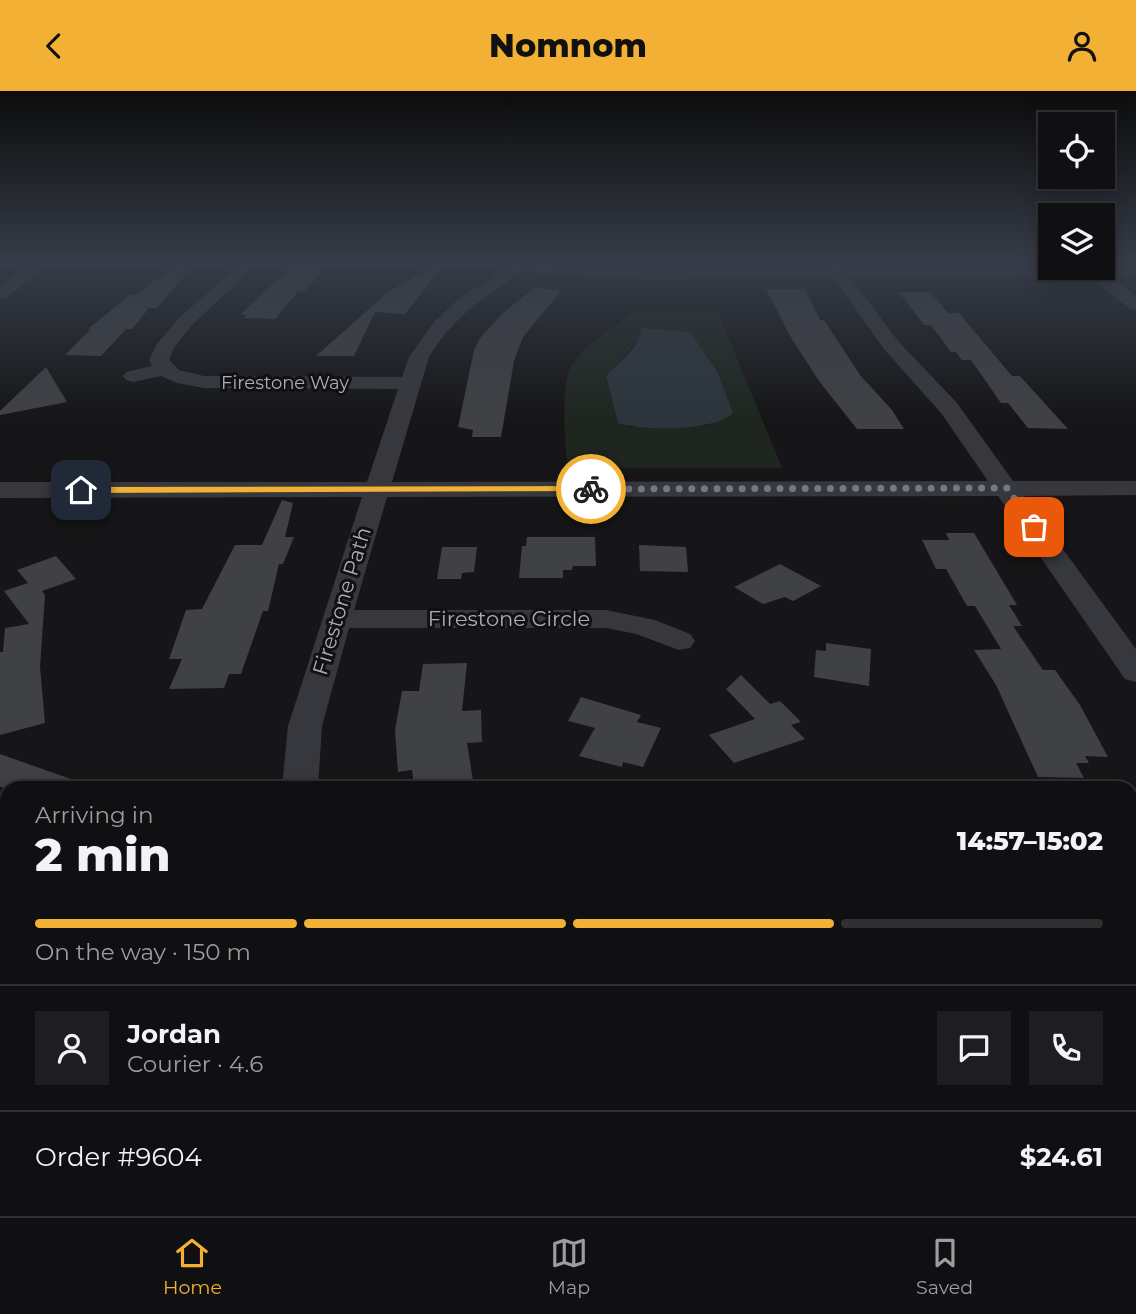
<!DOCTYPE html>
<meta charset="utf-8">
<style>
:root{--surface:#101012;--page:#1e1e20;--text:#f1f3f6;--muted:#9c9d9f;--line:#303032;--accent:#f2b134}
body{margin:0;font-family:Montserrat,sans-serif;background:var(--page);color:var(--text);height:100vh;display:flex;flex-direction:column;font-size:26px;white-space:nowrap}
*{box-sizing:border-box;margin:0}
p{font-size:23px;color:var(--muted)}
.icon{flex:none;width:38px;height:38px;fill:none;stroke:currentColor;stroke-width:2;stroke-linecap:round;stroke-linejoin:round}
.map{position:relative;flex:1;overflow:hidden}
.details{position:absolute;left:0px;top:690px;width:1138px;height:436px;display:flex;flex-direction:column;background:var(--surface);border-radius:21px 21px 0 0;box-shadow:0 4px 18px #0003,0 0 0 2px var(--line)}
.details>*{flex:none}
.buttons{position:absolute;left:1038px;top:21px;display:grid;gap:14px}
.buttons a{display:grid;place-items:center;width:77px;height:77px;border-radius:0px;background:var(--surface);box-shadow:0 4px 18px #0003,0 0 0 2px var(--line);font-size:35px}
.pin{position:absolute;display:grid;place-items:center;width:60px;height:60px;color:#fff;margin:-30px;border-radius:14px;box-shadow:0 4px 10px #0006}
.courier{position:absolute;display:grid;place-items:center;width:70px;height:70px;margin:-35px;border:5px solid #f2b134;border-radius:50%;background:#fff;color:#222;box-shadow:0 2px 9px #0007}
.overview em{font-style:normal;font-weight:800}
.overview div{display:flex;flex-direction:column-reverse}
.overview{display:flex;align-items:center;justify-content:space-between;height:119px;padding:0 35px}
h1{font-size:46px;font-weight:800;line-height:52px}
.bar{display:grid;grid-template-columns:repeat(4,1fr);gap:10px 7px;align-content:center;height:84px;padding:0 35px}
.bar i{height:9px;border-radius:5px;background:var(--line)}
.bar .active{background:var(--accent)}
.bar p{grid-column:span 4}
.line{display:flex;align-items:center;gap:18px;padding:0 35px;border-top:2px solid var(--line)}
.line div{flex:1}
.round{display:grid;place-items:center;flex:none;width:74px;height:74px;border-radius:0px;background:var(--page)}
header{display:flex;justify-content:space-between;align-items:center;height:91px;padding:0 35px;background:var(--accent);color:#111;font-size:32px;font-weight:800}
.menu{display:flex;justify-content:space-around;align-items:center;height:98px;border-top:2px solid var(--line);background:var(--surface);font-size:19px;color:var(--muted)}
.menu a{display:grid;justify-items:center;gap:4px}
.menu .active{color:var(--accent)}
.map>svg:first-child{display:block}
</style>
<header><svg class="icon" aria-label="back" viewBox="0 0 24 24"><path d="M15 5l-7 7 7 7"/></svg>Nomnom<svg class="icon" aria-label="person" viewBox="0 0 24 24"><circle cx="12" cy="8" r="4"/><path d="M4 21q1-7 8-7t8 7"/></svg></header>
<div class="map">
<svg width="1136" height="1125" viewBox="0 0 1136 1125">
<rect width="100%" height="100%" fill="#161618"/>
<!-- green -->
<path fill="#1e261f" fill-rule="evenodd" d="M633 221H718L782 377H567C566 352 559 294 572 274 585 252 614 237 633 221ZM642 245 717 280 733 321 706 335 630 336 618 332 606 285Z"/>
<!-- water -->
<path fill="#2c353c" d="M642 237 690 241 717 280 733 321C719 341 640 340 618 332L606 285C619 270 640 257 642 237Z"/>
<!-- building -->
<g fill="#404145">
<polygon points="180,171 196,171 157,217 149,217 132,238 126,238 101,265 65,264 91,238 88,238 130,204 135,204"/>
<polygon points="290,171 331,171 305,200 298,200 275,228 244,227 247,224 241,223 285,181"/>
<polygon points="439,171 446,171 405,223 375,221 354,265 316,265 387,202"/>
<polygon points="535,196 561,200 523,246 514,270 501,346 472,346 473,339 458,336 474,259 480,247 503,222"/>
<polygon points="766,198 805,198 820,229 824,229 860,284 892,319 904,338 857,338 819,290 790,245"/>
<polygon points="899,201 930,201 948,222 959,222 1012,285 1020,285 1068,338 1028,337 1008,312 1001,312 971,269 962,269 956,261 951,261 931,234 924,234"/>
<polygon points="46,276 67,311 0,324 0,320"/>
<polygon points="282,409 293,412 285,446 294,446 283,473 279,473 268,520 263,520 241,583 229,583 224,597 169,598 182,568 169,568 186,519 202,518 235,454 262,454"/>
<polygon points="946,442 974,442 1017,514 1009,514 1022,535 1013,535 1043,579 1055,579 1080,614 1108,666 1085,665 1089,672 1076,672 1084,687 1038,686 996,594 974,559 1001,558 975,515 967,515 946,478 936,478 922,449 949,449"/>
<polygon points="527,446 595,446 596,475 573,475 572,479 563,479 563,487 519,487 522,455 526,455"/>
<polygon points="639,454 686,456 688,481 640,480"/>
<polygon points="442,456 477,456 474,481 462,482 461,488 437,488"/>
<polygon points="56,465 76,488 42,500 45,504 40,576 45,632 0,644 0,561 3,561 5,537 29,533 4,500 28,492 17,479"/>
<polygon points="780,473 821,495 793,510 785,506 763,513 734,496"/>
<polygon points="826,552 871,558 869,595 814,586 816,559 826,560"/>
<polygon points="467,572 462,620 481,619 482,651 467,652 474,696 414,696 412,679 398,681 395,639 402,600 419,600 423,573"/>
<polygon points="741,584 770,613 780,610 801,631 791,634 805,648 734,672 709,644 755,628 726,598"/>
<polygon points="581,606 641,624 637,631 661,637 643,676 623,671 622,676 579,665 595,637 568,630"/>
<polygon points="0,663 85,693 85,696 0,696"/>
</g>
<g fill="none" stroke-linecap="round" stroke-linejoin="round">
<!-- minor -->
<g fill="#37383d" fill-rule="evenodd">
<polygon points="31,171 49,171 6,207 0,208 0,195"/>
<path d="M242 171H259L192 234 174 257 169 269 179 279 204 285 402 286 409 266 434 231 460 207 517 171 647 180 827 176 823 171H839L843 176H1136V186H1111L1136 205V219L1130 218 1090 186H850L898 250 957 312 1013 390H1136V404L1024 405 1136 558V591L1125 588 998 405 387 406 354 519H606L655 529 690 543 695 550 690 557 679 559 636 543 606 537H349L322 635 318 696H282L288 635 362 406 0 407V391H367L398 298 204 297 177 292 161 285 133 291 126 289 123 285 126 281 152 275 149 269 157 253 179 227ZM524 180C627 194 730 186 833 186L884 258 941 322 988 390 392 391 429 266C452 227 486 204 524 180Z"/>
<rect x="0" y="813" width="7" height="34"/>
<rect x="1130" y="991" width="6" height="46"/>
<rect x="239" y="1118" width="54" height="7"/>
</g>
</g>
<!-- sky -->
<linearGradient id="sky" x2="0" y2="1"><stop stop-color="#0c0c0d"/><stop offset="0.52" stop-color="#363c48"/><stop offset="1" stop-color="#363c48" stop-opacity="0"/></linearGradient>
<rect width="1136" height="328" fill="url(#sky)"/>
<!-- route -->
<polygon fill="#f2b134" points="591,395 596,398 594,400 81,402 76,399 81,396"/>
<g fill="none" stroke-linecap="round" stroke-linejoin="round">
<!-- done -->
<polyline stroke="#757880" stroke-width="7" stroke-dasharray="0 12.6" points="591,398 1007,397 1034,436"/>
</g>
<g text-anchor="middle" stroke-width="6" stroke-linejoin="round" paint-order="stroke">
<!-- far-street labels -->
<g font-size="18" fill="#a8adb8" stroke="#111113">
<text x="285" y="298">Firestone Way</text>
</g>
<!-- street labels -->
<g font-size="21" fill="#a8adb8" stroke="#111113">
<text transform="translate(342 510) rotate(-73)" y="7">Firestone Path</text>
<text x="509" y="535">Firestone Circle</text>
</g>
</g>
</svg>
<div class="buttons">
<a><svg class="icon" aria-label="locate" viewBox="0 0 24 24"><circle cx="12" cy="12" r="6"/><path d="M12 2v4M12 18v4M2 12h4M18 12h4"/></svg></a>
<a><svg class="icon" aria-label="layers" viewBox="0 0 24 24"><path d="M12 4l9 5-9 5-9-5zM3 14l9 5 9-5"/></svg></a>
</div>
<div class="pin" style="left:1034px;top:436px;background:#ea580c"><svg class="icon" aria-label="bag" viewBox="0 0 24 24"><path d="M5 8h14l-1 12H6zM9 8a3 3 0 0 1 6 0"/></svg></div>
<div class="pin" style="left:81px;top:399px;background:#1f2937"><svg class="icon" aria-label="home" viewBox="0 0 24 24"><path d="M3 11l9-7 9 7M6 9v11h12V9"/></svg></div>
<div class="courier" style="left:591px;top:398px"><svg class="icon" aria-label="bike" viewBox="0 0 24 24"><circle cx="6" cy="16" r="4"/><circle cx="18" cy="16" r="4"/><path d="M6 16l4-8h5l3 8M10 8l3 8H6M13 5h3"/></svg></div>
<section class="details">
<div class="overview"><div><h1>2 min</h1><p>Arriving in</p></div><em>14:57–15:02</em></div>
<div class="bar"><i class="active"></i><i class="active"></i><i class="active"></i><i></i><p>On the way · 150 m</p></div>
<div class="line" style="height:126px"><a class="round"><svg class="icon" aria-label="person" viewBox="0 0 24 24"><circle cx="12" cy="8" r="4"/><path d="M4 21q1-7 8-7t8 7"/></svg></a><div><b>Jordan</b><p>Courier · 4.6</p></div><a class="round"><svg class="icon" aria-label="chat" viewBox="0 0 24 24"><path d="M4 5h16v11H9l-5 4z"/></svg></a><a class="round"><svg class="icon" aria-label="phone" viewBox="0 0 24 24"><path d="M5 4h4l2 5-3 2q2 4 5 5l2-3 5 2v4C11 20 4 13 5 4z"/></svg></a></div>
<div class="line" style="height:91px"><div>Order #9604</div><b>$24.61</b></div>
</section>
</div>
<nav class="menu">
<a class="active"><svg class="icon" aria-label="home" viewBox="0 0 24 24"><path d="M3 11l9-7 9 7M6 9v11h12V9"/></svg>Home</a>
<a><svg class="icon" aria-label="map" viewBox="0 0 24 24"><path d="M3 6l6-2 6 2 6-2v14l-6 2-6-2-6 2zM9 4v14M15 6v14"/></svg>Map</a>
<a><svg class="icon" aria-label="saved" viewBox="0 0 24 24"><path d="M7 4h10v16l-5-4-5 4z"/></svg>Saved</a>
</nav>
